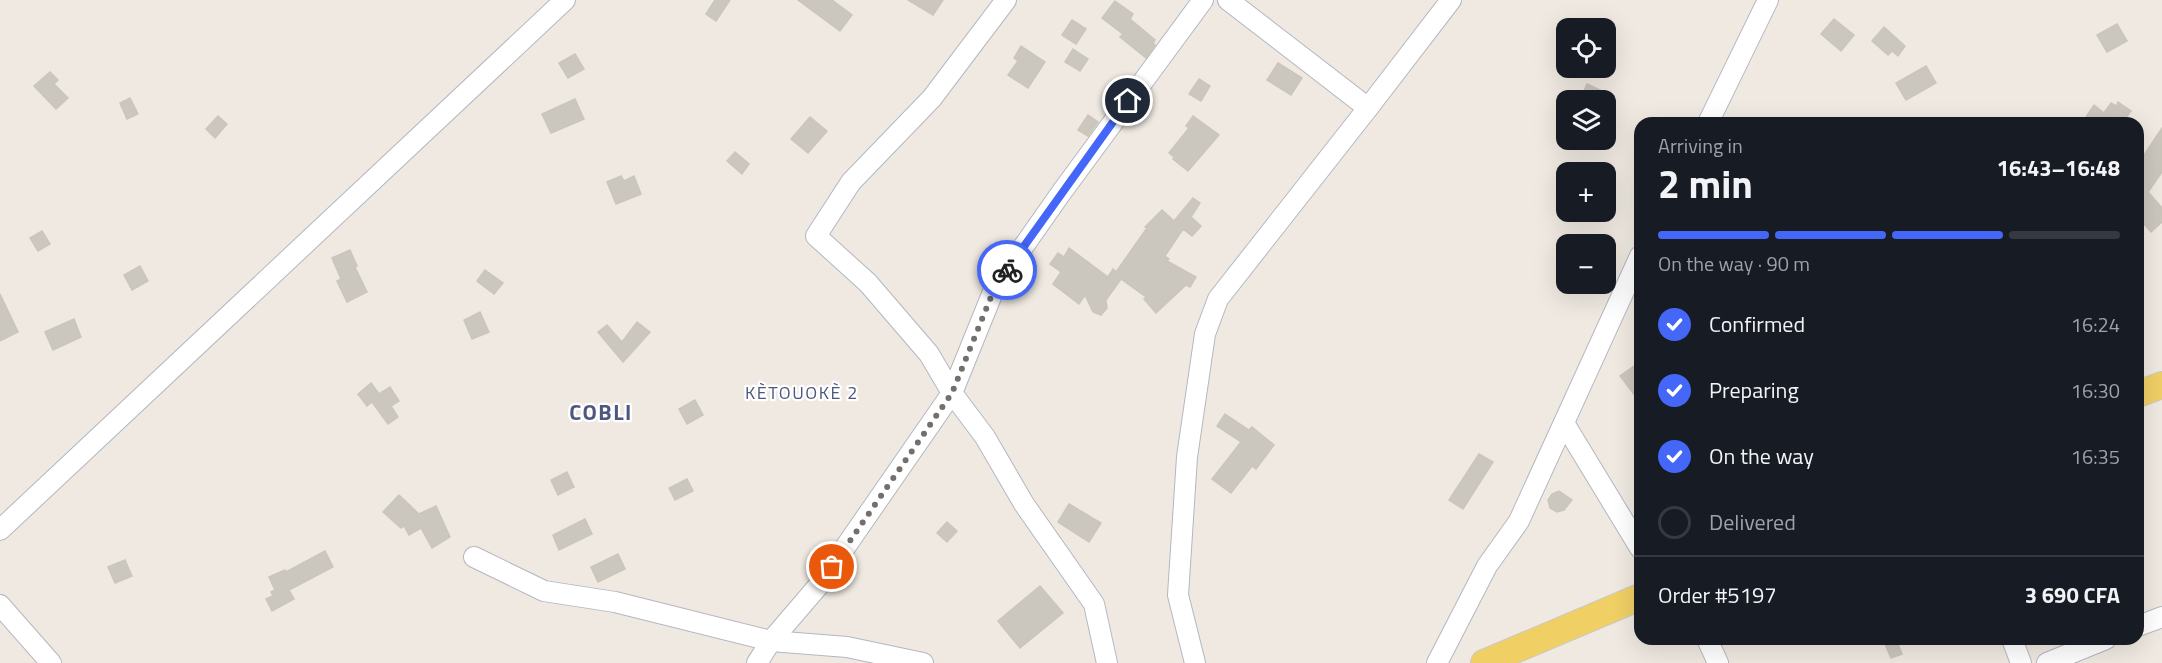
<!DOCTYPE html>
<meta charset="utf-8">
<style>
:root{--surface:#171b24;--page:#242831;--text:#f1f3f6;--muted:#9ea1a6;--line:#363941;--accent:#4567f8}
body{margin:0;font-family:"Titillium Web",sans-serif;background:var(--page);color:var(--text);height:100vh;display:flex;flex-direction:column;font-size:22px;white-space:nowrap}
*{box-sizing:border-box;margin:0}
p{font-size:20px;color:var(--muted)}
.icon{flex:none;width:33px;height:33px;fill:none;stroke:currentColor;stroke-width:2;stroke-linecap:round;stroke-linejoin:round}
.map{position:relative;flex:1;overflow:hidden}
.panel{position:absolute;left:1634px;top:117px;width:510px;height:528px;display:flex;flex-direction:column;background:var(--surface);border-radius:18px;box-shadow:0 6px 24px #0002}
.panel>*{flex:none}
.tools{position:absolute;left:1556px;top:18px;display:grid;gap:12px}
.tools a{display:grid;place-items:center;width:60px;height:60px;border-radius:12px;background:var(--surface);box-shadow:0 6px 24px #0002;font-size:30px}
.pin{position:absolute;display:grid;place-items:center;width:51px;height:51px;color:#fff;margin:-26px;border:3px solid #fff;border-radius:50%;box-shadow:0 2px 6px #0007}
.courier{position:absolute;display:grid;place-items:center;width:60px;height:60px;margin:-30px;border:4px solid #4567f8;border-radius:50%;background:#fff;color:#222;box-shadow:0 2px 8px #0007}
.overview em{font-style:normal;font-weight:700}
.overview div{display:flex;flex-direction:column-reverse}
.overview{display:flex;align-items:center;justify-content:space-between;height:102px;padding:0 24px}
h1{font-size:39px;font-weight:700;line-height:45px}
.bar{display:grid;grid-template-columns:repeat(4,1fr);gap:9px 6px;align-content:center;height:72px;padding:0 24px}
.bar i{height:8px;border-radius:4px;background:var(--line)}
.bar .on{background:var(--accent)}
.bar p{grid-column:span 4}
.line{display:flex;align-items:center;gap:15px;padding:0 24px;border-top:2px solid var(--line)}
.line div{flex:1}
ol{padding:0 24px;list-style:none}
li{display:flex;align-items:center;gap:18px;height:66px}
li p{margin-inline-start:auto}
li .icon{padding:6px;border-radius:50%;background:var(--accent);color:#fff;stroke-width:4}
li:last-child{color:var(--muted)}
li i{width:33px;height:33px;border:3px solid var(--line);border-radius:50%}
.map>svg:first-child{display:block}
</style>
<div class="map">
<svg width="2162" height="663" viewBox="0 0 2162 663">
<rect width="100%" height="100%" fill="#efe9e1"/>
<!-- building -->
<g fill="#cbc7bf" stroke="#cbc5ba" stroke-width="1.5">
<polygon points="715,0 730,0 716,21 706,14"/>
<polygon points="798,0 832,0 852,15 840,31"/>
<polygon points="908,0 943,0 933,15"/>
<polygon points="1115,1 1133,14 1130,19 1155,40 1153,43 1155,45 1146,58 1120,37 1123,34 1102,18"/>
<polygon points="1834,19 1854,35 1841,51 1821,34"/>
<polygon points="1072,20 1086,29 1076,44 1062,35"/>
<polygon points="2117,24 2127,41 2107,52 2097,35"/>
<polygon points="1884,27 1905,46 1898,56 1892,51 1888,55 1872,41"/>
<polygon points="1021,46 1045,62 1028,88 1008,75 1018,61 1014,58"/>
<polygon points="1073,49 1088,59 1080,71 1065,62"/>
<polygon points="575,54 584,69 568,78 559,63"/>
<polygon points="1278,63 1302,78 1291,95 1267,80"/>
<polygon points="1926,66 1936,83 1906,100 1896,83"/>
<polygon points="50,72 58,80 54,84 68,98 56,109 34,86"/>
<polygon points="1199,79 1210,86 1201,101 1189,94"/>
<polygon points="1587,84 1600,90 1595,100 1580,100"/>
<polygon points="130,98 138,114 127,119 120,103"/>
<polygon points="575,99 584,119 551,133 542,114"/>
<polygon points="2118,102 2131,111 2122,123 2082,123 2094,105 2104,113 2111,103 2116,106"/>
<polygon points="1088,115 1098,122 1088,136 1078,130"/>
<polygon points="218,116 227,124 215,138 206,129"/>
<polygon points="1193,116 1219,135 1188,171 1173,159 1174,157 1169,153 1189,128 1186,126"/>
<polygon points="810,117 827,131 808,153 791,139"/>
<polygon points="2162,128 2162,172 2148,192 2162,208 2162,222 2151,232 2138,217 2138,164"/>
<polygon points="735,152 749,164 742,174 727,161"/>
<polygon points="621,176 624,181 634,176 641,194 616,204 607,182"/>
<polygon points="1193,198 1200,203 1191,217 1201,226 1192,236 1183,229 1165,256 1169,259 1167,261 1196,277 1190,287 1186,285 1156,313 1144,299 1146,297 1121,279 1106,300 1107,308 1101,315 1093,312 1085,295 1079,304 1053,284 1061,272 1050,264 1058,253 1064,257 1069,248 1108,277 1113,269 1116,272 1147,228 1145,227 1162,210 1174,221"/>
<polygon points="42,231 50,244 38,251 30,238"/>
<polygon points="350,250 357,266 355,267 367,292 347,302 337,281 341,279 332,258"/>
<polygon points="140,266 148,281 132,290 124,275"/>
<polygon points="485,270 503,283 494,294 477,281"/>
<polygon points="0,294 18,332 0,341"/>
<polygon points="480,312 489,332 472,339 464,320"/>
<polygon points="74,319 81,337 53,350 45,332"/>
<polygon points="637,322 650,332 623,362 598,332 607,325 622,342"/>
<polygon points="1640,362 1640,402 1620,376"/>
<polygon points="371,383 379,394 390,387 399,401 391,406 398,417 388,424 372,402 367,406 358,394"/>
<polygon points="695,400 703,415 687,424 679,409"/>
<polygon points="1225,414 1249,430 1252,427 1274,445 1256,469 1252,466 1231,493 1212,479 1241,442 1217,426"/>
<polygon points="1479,454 1493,462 1463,509 1449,500"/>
<polygon points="567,472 574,487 558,495 551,480"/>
<polygon points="687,479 693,491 675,500 669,488"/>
<polygon points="1559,491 1572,500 1564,510 1557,512 1550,508 1548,500 1552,494"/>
<polygon points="399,495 419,514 436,506 450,537 432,548 421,528 409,535 404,526 401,528 383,512"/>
<polygon points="1069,504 1101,523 1089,542 1058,522"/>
<polygon points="585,519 592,534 559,550 553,535"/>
<polygon points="947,522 957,531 947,542 937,533"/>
<polygon points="325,551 333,567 289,590 294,599 272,611 266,599 273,596 271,592 275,590 269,577 285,570 286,572"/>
<polygon points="618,554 625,569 598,582 591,567"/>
<polygon points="125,560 132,576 115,583 108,567"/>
<polygon points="1040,586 1063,613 1020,648 998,621"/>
<polygon points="1883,639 1896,639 1902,654 1891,658"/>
</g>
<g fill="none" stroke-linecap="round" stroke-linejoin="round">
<!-- minor casing -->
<g stroke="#b4b7c1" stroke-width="22">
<g id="minor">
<polyline points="1006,0 932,98 851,182 816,236 868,283 929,354 952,393 985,437 1024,504 1094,604 1107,663"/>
<polyline points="1228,0 1368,108"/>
<polyline points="1708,123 1768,0"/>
<polyline points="1564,423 1640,548"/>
<polyline points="0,530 565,0"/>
<polyline points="474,557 544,591 615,602 771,641 847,647 923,663"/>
<polyline points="0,605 51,663"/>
<polyline points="2138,626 2162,617"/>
<polyline points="1707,639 1718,663"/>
<polyline points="2012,639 2021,663"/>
<polyline points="757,663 771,641 819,585 952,393 995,287 1061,193 1203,0"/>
<polyline points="1195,663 1178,595 1187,457 1205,334 1218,299 1368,108 1451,0"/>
<polyline points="1437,663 1487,566 1519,521 1640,256"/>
<polyline points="2047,663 2106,639"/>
</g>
</g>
<!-- major casing -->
<g stroke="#c9c9c9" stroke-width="28">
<g id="major">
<polyline points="2138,394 2162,385"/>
<polyline points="1484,663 1640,597"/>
</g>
</g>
<!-- minor -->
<use href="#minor" stroke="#fff" stroke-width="20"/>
<!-- major -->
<use href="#major" stroke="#f0cf65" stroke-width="26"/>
</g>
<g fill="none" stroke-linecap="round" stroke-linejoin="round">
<!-- done -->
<polyline stroke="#726f6d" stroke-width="6" stroke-dasharray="0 10.8" points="832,567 952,393 995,287 1007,270"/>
<!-- route -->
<polyline stroke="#4567f8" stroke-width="8" points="1007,270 1128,101"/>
</g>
<g text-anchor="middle" stroke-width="4.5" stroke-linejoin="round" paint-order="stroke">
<!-- neighbourhood labels -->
<g font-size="18" letter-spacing="1.5" fill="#4e577f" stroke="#fff">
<text x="802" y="399">KÈTOUOKÈ 2</text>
</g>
<!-- district labels -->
<g font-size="22" font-weight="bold" letter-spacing="1.5" fill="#4e577f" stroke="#fff">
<text x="601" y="420">COBLI</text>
</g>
</g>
</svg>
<div class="tools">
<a><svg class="icon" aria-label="locate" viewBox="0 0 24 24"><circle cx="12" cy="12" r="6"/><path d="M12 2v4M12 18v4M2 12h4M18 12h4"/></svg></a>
<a><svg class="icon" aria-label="layers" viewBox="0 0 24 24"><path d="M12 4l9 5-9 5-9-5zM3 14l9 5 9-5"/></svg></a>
<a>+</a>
<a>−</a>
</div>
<div class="pin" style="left:832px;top:567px;background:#ea580c"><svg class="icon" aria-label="bag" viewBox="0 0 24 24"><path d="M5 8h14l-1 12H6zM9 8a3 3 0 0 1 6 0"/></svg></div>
<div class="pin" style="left:1128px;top:101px;background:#1f2937"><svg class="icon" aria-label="home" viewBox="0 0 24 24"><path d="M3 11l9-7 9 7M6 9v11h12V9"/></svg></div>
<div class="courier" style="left:1007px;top:270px"><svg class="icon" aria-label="bike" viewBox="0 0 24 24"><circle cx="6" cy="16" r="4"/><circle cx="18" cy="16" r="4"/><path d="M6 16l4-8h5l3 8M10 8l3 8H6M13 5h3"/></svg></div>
<section class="panel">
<div class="overview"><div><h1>2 min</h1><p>Arriving in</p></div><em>16:43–16:48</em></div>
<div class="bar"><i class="on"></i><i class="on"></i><i class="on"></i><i></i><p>On the way · 90 m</p></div>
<ol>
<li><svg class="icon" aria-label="check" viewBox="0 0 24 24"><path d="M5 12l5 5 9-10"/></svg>Confirmed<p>16:24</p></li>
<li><svg class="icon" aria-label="check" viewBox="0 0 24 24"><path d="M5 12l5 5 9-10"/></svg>Preparing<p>16:30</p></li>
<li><svg class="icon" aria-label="check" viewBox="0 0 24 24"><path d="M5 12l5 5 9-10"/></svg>On the way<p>16:35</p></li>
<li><i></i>Delivered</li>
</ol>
<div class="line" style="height:78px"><div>Order #5197</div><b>3 690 CFA</b></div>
</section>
</div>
